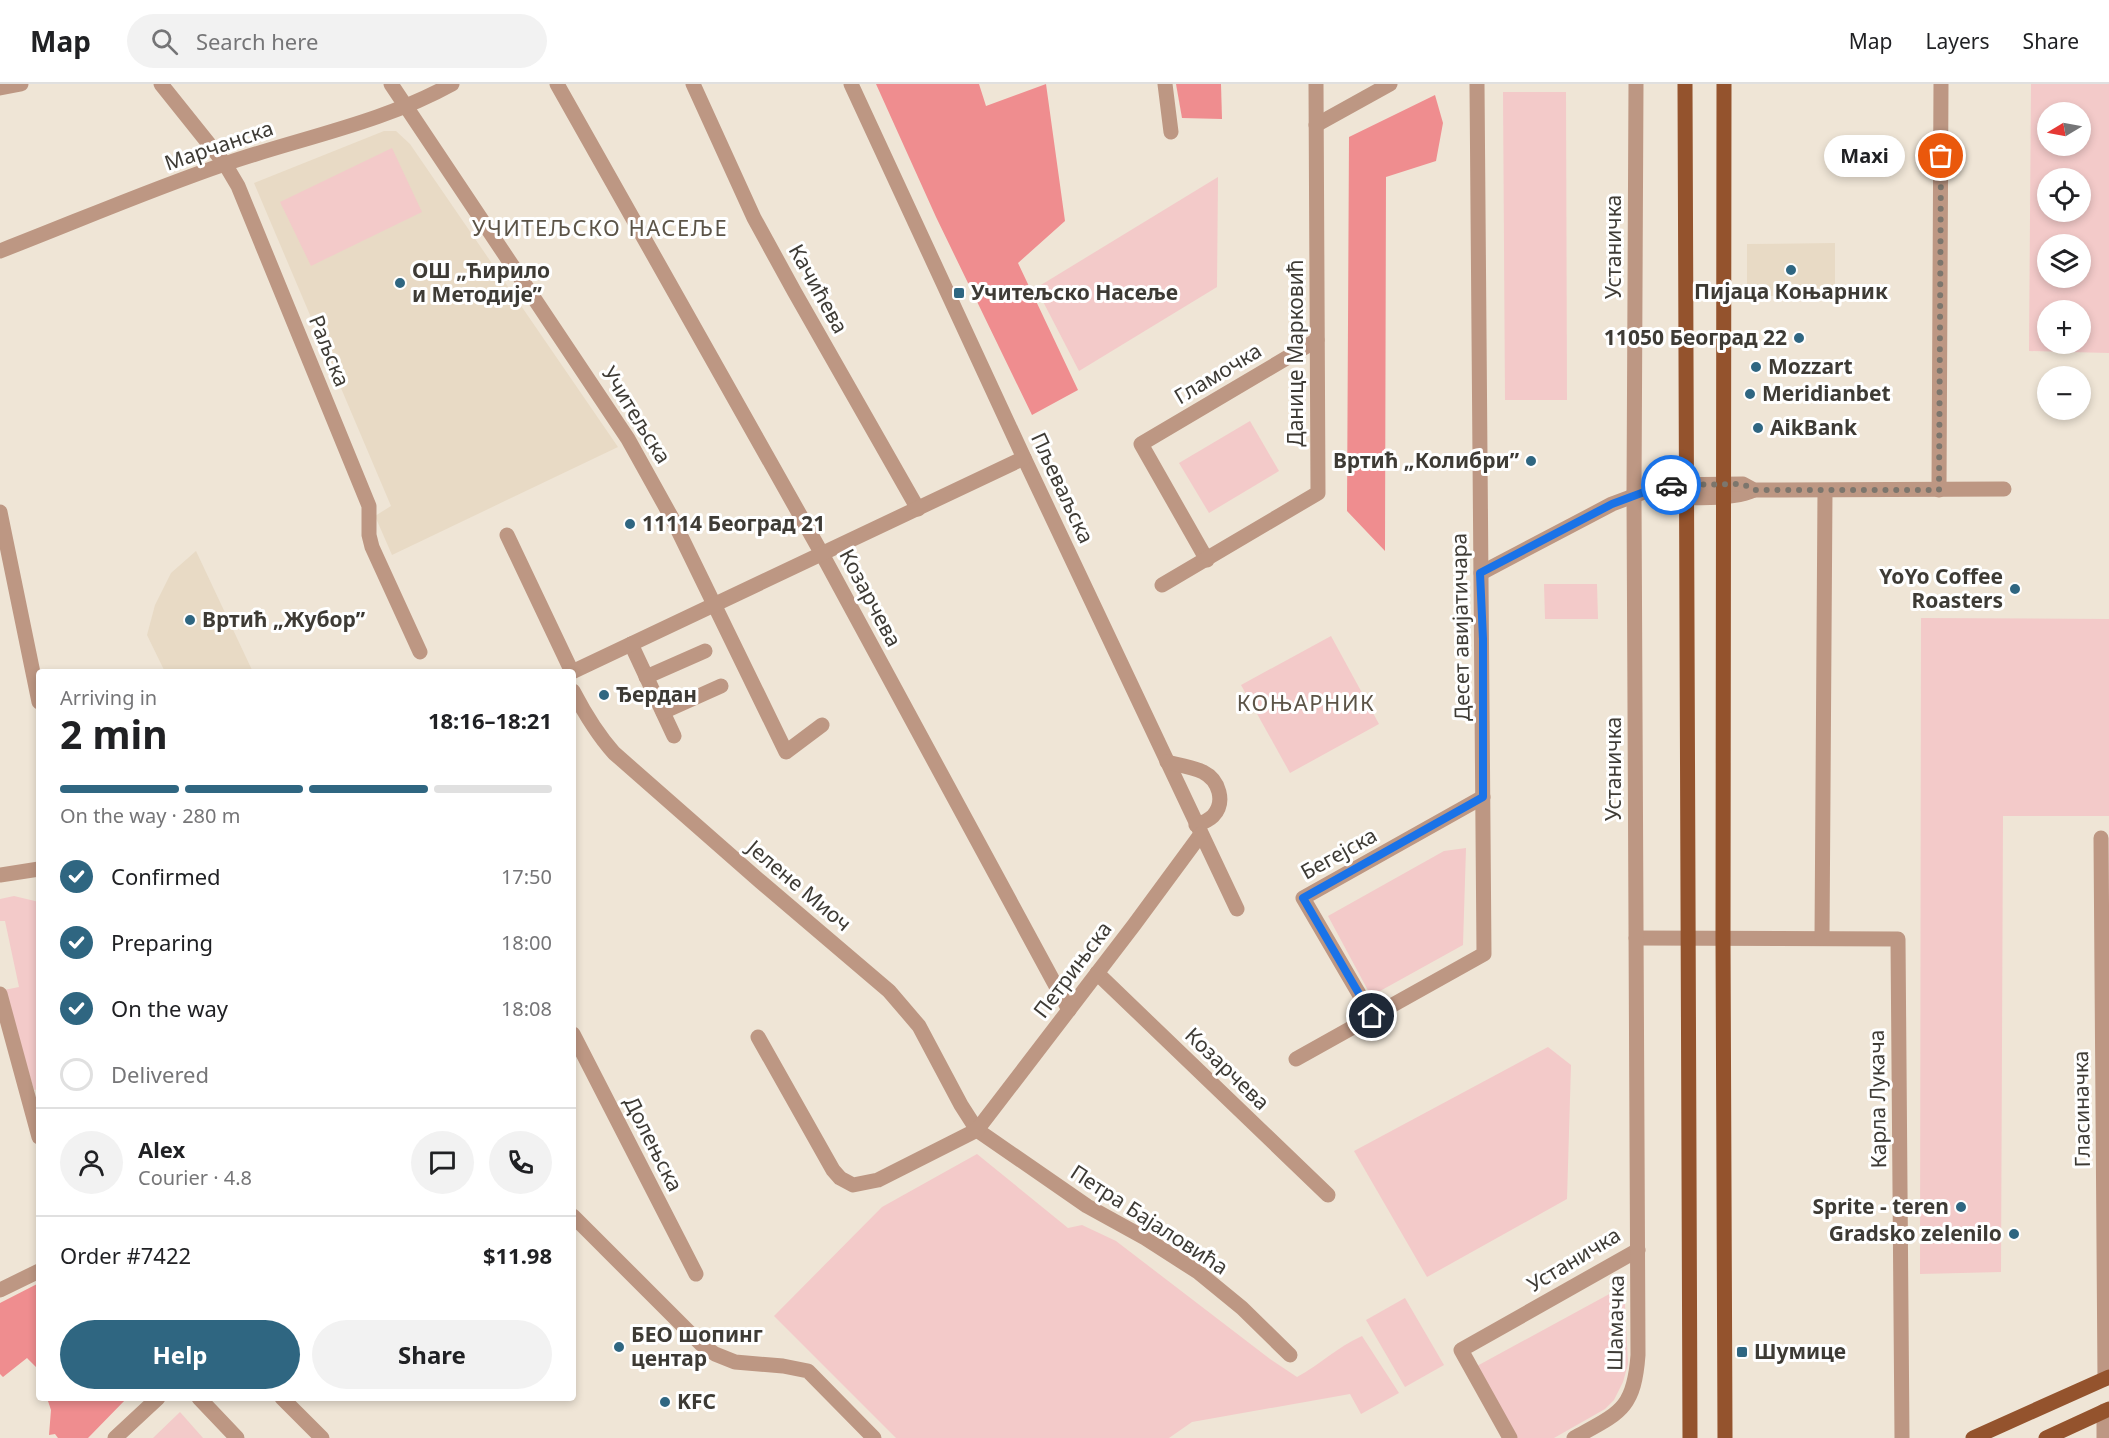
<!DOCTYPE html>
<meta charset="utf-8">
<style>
:root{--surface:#fff;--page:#f2f2f2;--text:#202124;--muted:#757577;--line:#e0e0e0;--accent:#2f6681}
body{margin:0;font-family:"Noto Sans",sans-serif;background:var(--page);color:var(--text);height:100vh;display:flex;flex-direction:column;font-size:22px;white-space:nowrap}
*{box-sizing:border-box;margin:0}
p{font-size:20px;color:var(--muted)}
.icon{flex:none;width:33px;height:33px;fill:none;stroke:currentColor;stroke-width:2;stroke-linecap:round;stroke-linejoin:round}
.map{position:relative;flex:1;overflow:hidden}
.details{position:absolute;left:36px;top:585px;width:540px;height:732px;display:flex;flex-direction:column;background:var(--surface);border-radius:6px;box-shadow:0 3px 9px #0003}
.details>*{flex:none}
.needle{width:39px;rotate:260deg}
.buttons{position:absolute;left:2037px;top:18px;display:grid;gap:12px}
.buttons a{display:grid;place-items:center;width:54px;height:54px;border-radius:50%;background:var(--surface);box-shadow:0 3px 9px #0003;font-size:30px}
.pin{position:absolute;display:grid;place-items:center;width:51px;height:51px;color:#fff;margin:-26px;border:3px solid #fff;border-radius:50%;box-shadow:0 2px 6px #0007}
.courier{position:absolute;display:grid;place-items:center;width:60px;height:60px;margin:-30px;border:4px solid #1a73e8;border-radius:50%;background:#fff;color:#222;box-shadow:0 2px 8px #0007}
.bubble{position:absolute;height:42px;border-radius:21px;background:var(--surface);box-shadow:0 3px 9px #0003;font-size:20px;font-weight:700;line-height:42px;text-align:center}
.overview em{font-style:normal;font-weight:700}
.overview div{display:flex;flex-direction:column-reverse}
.overview{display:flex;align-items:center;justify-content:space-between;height:102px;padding:0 24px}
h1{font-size:39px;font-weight:700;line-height:45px}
.bar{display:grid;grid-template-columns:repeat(4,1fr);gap:9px 6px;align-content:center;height:72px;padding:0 24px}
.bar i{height:8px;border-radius:4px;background:var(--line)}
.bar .on{background:var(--accent)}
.bar p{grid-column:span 4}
.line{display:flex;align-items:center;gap:15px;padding:0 24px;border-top:2px solid var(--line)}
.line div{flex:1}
.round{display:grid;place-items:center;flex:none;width:63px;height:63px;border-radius:32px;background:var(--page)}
ol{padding:0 24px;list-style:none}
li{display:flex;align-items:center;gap:18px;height:66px}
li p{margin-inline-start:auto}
li .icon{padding:6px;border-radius:50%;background:var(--accent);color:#fff;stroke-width:4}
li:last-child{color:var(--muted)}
li i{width:33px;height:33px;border:3px solid var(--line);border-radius:50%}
.primary-button{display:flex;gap:12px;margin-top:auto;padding:12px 24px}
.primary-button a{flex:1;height:69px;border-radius:36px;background:var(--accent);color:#fff;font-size:24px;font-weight:700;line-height:69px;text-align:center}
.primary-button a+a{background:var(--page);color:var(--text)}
header{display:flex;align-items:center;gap:36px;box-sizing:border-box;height:84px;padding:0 30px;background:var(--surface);border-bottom:2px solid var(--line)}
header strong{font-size:28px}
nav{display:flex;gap:33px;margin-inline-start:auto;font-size:21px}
.search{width:420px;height:54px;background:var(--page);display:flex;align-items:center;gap:15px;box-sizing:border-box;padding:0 21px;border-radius:33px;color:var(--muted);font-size:22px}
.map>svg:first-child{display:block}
</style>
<header>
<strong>Map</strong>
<div class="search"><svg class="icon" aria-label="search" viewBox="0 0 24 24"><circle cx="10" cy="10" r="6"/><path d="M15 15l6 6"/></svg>Search here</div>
<nav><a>Map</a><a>Layers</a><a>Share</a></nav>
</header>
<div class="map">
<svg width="2109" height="1354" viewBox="0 0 2109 1354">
<rect width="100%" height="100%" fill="#efe5d6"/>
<!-- built -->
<g fill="#e8dac5">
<polygon points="384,47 396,47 410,60 618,363 392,471 375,432 391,422 254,99"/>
<polygon points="1835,159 1835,212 1747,212 1747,160"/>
<polygon points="196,467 252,586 253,588 165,588 147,551 155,521 171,489"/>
</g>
<!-- green -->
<g fill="#f3cac9" fill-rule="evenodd">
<path d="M2031 0H2109V269L2029 267ZM2080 28V62H2048V28ZM2080 94V128H2048V94ZM2048 160H2080V194H2048ZM2048 226H2080V260H2048Z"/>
<polygon points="1503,8 1566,8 1567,316 1505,316"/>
<polygon points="392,64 422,128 311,182 280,118"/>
<polygon points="1218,93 1217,203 1079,287 1036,204"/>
<polygon points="1250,337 1279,387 1209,429 1179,379"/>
<polygon points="1544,500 1597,500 1598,535 1545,535"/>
<polygon points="1921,534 2109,535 2109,732 2003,732 2001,1188 1920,1190"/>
<polygon points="1331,552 1379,640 1290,689 1241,601"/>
<polygon points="1466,764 1463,861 1371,912 1328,832 1444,767"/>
<polygon points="14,812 39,818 39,1005 34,1006 4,906 19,903 5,837 0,837 0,815"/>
<polygon points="1548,963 1571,981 1567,1115 1427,1193 1354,1067"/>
<path d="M977 1070 1068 1144 1082 1141 1116 1157 1270 1275 1297 1293C1321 1280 1337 1263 1362 1252L1399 1309 1361 1330 1350 1310 1192 1338 1169 1354H896L774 1232 882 1123Z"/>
<polygon points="1624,1202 1628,1280 1623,1298 1614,1316 1605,1325 1554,1354 1517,1354 1477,1282"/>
<polygon points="1405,1214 1444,1281 1405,1303 1366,1236"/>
<polygon points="180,1328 203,1354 153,1354"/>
</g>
<!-- forest -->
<g fill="#ef8d8f">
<polygon points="876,0 979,0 986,22 1046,0 1065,137 1018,179 1078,306 1032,331 936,133"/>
<polygon points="1176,0 1221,0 1222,35 1182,34"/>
<polygon points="1435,11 1443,39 1436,77 1386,93 1385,467 1347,427 1349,53"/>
<polygon points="39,1199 39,1286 27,1274 3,1293 0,1290 0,1219"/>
<polygon points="47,1314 127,1314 88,1354 58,1354 55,1350 49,1351 51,1326"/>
</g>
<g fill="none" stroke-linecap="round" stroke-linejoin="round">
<!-- minor -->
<g stroke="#bd9783" stroke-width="15">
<polyline points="161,0 225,80 238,102 369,422 369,451 372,463 420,568"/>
<polyline points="391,0 628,355 673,436 786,668 822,641"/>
<polyline points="557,0 822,470 1069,926"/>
<polyline points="693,0 754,134 794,207 918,425"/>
<polyline points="851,0 1024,374 1237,825"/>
<polyline points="1165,0 1171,48"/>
<polyline points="0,4 21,0"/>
<polyline points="1316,41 1390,0"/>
<path d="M0 167C75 138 149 106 225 80 300 54 382 39 452 0"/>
<polyline points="1939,406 1941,0"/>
<path d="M1647 408C1672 415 1731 417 1754 406"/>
<polyline points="0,428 39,618"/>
<polyline points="507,451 572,588"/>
<polyline points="1207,476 1141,360 1317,256"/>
<polyline points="1481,489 1612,420 1663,401 1743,400 1754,406 2004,405"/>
<polyline points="1162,501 1318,409 1316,0"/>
<polyline points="631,560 674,652"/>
<polyline points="572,588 1024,374"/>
<polyline points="646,593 705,567"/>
<path d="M573 607C585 630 597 650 614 669L761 798 889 907 919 942 961 1021 977 1046 1087 1122 1145 1154 1198 1188 1242 1224 1290 1271"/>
<polyline points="663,628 721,602"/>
<path d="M1167 678C1179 681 1192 683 1203 688 1219 696 1226 718 1213 732 1209 736 1202 739 1196 741"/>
<polyline points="2101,754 2105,1295"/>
<polyline points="0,791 39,785"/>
<polyline points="1636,854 1898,855 1902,1354"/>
<polyline points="1822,854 1825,407"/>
<polyline points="1097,889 1328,1111"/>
<polyline points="0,910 39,1053"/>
<polyline points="1372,932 1303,814 1483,713"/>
<polyline points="573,950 696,1190"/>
<polyline points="758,953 833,1086 840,1094 853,1101 878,1096 977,1046 1134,841 1201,750"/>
<polyline points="1296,975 1484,870 1477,0"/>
<polyline points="573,1132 701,1260 715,1270 735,1278 783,1282 808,1287 874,1354"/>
<polyline points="0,1206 39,1187"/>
<polyline points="199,1314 237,1354"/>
<polyline points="282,1314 322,1354"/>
<polyline points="2104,1327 2104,1354"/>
<polyline points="115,1354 158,1314"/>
<polyline points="1510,1354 1461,1266 1638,1166"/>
<path d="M1574 1354C1619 1329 1634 1326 1638 1271L1634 411 1636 0"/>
</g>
<!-- major -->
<g stroke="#94532d" stroke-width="15">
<polyline points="1685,0 1690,1354"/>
<polyline points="1724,0 1723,853 1725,1354"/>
<polyline points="1973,1354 2109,1293"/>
<polyline points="2046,1354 2109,1325"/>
</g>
</g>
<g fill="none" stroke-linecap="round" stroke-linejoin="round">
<!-- done -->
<polyline stroke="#7c766d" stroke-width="6" stroke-dasharray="0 10.8" points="1671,401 1743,400 1754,406 1939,406 1941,72"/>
<!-- route -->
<polyline stroke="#1a73e8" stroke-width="8" points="1372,932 1303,814 1483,713 1483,555 1480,489 1612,420 1663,401 1671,401"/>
</g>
<!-- markers -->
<g fill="#2f6681" stroke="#fff" stroke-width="2">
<circle cx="1791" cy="186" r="6"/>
<circle cx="400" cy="199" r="6"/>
<rect x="953" y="203" width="12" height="12" rx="3"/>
<circle cx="1799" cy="254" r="6"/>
<circle cx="1756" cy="283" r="6"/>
<circle cx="1750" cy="310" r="6"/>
<circle cx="1758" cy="344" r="6"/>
<circle cx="1531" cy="377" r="6"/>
<circle cx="630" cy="440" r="6"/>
<circle cx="2015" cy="505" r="6"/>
<circle cx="190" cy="536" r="6"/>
<circle cx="604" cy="611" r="6"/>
<circle cx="1961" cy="1123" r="6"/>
<circle cx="2014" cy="1150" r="6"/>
<circle cx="619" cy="1263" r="6"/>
<rect x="1736" y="1262" width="12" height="12" rx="3"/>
<circle cx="665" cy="1318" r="6"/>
</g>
<g text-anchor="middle" stroke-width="6" stroke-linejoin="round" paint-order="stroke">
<!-- street labels -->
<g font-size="21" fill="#3e3b35" stroke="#fff">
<text transform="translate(219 62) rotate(-19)" y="7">Марчанска</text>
<text transform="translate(1614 163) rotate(-90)" y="7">Устаничка</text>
<text transform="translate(818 205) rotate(61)" y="7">Качићева</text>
<text transform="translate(329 267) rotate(68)" y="7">Раљска</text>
<text transform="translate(1296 269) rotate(-90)" y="7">Данице Марковић</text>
<text transform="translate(1218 290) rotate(-31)" y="7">Гламочка</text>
<text transform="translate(636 331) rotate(58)" y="7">Учитељска</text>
<text transform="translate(1062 404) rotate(65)" y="7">Пљеваљска</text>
<text transform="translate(870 514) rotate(62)" y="7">Козарчева</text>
<text transform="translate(1461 543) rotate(-91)" y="7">Десет авијатичара</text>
<text transform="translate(1614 685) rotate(-90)" y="7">Устаничка</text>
<text transform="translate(1339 770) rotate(-29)" y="7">Бегејска</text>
<text transform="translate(799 802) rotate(40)" y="7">Јелене Миоч</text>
<text transform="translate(1073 886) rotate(-53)" y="7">Петрињска</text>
<text transform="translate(1227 985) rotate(44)" y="7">Козарчева</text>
<text transform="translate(1878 1015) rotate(-91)" y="7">Карла Лукача</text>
<text transform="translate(2082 1025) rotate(-91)" y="7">Гласиначка</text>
<text transform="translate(653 1060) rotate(63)" y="7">Долењска</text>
<text transform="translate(1149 1136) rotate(33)" y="7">Петра Бајаловића</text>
<text transform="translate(1574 1176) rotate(-31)" y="7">Устаничка</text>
<text transform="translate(1616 1239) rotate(-89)" y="7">Шамачка</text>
</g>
<!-- poi labels -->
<g font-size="21" font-weight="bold" fill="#3e3b35" stroke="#fff" text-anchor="start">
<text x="412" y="194">ОШ „Ћирило<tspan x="412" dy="24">и Методије”</tspan></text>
<text x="1791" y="215" text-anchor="middle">Пијаца Коњарник</text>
<text x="971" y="216">Учитељско Насеље</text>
<text x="1787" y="261" text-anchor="end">11050 Београд 22</text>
<text x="1768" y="290">Mozzart</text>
<text x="1762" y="317">Meridianbet</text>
<text x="1770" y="351">AikBank</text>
<text x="1519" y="384" text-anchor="end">Вртић „Колибри”</text>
<text x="642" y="447">11114 Београд 21</text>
<text x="2003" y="500" text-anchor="end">YoYo Coffee<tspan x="2003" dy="24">Roasters</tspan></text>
<text x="202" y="543">Вртић „Жубор”</text>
<text x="616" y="618">Ђердан</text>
<text x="1949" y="1130" text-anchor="end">Sprite - teren</text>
<text x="2002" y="1157" text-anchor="end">Gradsko zelenilo</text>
<text x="631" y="1258">БЕО шопинг<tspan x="631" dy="24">центар</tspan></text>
<text x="1754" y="1275">Шумице</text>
<text x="677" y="1325">KFC</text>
</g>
<!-- neighbourhood labels -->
<g font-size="22" letter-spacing="1.5" fill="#5c5447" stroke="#fff">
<text x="600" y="152">УЧИТЕЉСКО НАСЕЉЕ</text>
<text x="1306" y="627">КОЊАРНИК</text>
</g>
</g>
</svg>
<div class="buttons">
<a><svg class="needle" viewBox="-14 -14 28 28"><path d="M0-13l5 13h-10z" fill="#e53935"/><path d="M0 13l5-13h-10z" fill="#757577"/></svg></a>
<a><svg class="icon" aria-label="locate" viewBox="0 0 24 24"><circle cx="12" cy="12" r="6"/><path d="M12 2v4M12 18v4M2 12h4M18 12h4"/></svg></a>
<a><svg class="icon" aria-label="layers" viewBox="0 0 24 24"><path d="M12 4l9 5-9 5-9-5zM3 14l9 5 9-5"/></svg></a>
<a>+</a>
<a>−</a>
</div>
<div class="pin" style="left:1941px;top:72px;background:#ea580c"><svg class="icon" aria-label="bag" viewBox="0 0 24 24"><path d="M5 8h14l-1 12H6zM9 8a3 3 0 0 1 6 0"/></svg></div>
<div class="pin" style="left:1372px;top:932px;background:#1f2937"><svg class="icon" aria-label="home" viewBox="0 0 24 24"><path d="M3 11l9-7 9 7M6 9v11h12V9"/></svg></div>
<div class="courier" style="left:1671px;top:401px"><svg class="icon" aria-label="car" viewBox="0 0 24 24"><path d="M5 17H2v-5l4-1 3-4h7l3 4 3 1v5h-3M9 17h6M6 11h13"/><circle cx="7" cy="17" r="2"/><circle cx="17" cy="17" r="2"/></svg></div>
<div class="bubble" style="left:1824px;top:51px;width:81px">Maxi</div>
<section class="details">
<div class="overview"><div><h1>2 min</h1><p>Arriving in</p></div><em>18:16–18:21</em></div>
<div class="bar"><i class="on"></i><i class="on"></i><i class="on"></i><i></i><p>On the way · 280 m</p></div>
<ol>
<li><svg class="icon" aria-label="check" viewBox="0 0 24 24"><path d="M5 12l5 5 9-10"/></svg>Confirmed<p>17:50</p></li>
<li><svg class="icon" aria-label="check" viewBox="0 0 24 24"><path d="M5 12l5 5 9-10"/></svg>Preparing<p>18:00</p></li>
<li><svg class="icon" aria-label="check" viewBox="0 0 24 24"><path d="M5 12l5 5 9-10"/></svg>On the way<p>18:08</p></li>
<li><i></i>Delivered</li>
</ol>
<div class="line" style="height:108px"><a class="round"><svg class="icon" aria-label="person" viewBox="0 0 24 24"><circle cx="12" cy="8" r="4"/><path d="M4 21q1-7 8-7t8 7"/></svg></a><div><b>Alex</b><p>Courier · 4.8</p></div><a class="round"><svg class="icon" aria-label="chat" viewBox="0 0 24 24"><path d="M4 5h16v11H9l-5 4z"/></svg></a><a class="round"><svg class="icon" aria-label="phone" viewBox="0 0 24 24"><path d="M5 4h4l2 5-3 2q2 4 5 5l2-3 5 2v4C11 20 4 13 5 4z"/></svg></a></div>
<div class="line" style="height:78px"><div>Order #7422</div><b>$11.98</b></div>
<div class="primary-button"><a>Help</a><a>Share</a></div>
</section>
</div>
